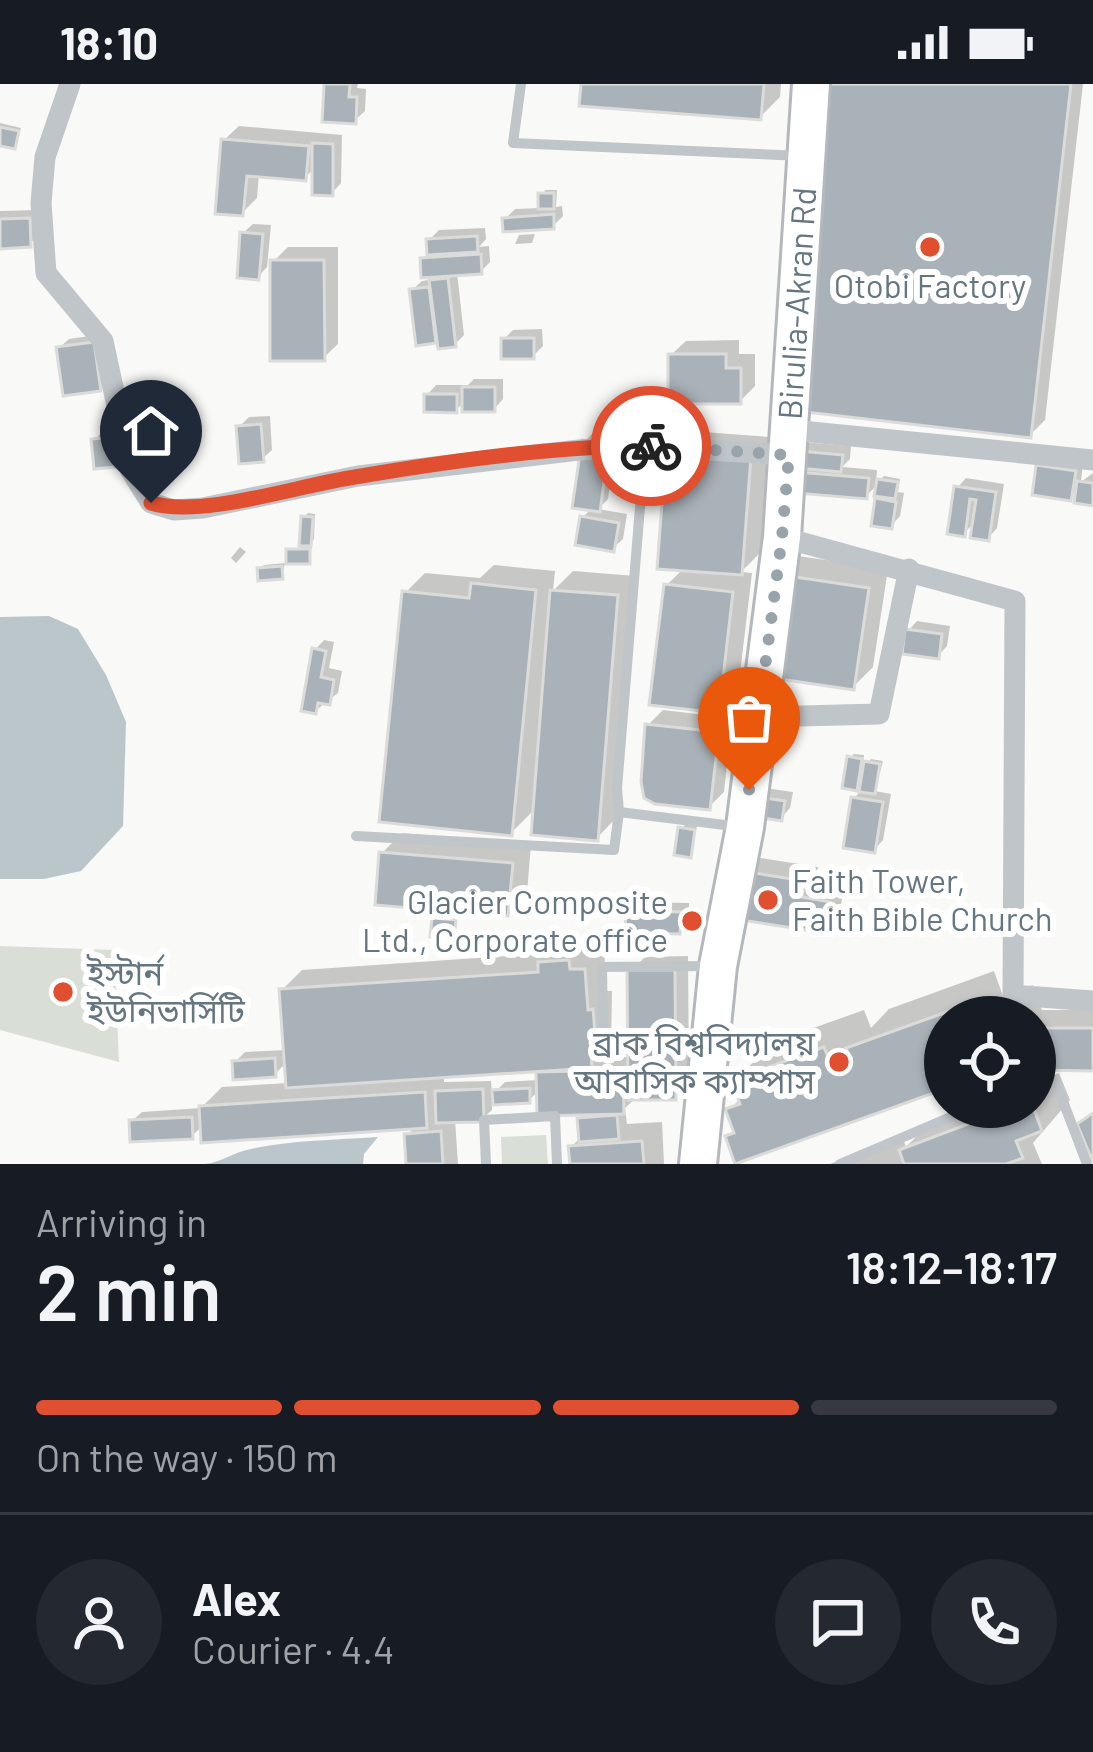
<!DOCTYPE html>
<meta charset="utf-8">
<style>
:root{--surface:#171b24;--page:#242831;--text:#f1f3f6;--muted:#9ea1a6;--line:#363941;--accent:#e04f30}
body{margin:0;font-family:Barlow,"Noto Sans Bengali",sans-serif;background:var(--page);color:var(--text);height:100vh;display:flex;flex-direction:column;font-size:45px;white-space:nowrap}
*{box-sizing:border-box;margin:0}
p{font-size:39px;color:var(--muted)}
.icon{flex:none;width:66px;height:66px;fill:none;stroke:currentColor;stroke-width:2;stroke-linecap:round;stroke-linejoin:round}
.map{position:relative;height:1080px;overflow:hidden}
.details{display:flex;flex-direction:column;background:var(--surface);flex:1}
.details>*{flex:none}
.fabs{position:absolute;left:924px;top:912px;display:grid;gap:24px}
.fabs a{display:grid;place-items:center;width:132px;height:132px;border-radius:50%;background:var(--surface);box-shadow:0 3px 9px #0004;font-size:60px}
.pin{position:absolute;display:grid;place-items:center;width:102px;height:102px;color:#fff;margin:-123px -51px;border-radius:50% 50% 50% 0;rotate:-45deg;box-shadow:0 0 12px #0007}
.pin .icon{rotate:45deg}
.courier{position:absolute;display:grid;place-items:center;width:120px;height:120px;margin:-60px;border:9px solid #e04f30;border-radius:50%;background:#fff;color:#222;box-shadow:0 3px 15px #0007}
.headline em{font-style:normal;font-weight:600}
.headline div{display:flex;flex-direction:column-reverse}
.headline{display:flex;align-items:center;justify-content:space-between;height:204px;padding:0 36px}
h1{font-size:78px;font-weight:600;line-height:90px}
.bar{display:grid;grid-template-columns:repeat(4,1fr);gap:18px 12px;align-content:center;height:144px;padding:0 36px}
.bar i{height:15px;border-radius:9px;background:var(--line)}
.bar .active{background:var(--accent)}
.bar p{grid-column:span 4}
.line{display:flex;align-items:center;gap:30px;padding:0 36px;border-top:3px solid var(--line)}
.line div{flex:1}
.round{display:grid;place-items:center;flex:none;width:126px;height:126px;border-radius:63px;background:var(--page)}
.status{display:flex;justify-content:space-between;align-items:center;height:84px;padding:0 60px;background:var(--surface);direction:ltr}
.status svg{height:33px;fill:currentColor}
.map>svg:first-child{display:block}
</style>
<div class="status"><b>18:10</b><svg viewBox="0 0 49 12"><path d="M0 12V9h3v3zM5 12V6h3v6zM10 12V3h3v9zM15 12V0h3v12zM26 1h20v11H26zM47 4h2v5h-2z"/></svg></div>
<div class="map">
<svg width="1093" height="1080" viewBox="0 0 1093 1080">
<rect width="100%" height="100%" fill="#f9f9f7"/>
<!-- green -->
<g fill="#d9ded6">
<polygon points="0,862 114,866 119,978 0,946"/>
<polygon points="546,1051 548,1080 502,1080 501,1053"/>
</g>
<!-- water -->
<g fill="#bac6ca">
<polygon points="49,532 78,545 106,591 126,638 123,742 81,787 44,795 0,795 0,533"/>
<path d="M378 1053 364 1070 363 1080H205C222 1078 234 1068 251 1065 292 1056 336 1056 378 1053Z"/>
</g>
<!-- shadow -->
<g fill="#0003" fill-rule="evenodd">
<polygon points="327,0 358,0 357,4 366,5 365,27 355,36"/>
<polygon points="584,0 781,0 780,13 760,33"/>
<polygon points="828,0 1083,0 1045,336 1030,351"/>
<polygon points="0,39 21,44 14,62 0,59"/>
<polygon points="239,42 342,51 341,99 332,109 315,83 305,94 259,90 257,114 242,129 224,56"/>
<polygon points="545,106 557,106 556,123 562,122 563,132 553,142 505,135 515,125 541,124"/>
<polygon points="38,126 39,151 29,160 0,162 0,127"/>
<polygon points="253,140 271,141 267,183 258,193 243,149"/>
<polygon points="485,144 486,155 479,163 489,162 490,178 481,187 457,188 464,251 455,260 440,256 419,258 412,206 422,197 443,194 442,189 423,175 430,168 429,156 439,146"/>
<polygon points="535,150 532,159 515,160 519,151"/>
<polygon points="288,163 338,163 338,260 323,274 273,178"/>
<polygon points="542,245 543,262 533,272 504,255 513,246"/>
<polygon points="103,250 109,295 99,304 59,264 69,255"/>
<polygon points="739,256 739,270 755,270 755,302 740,317 671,271 686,257"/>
<polygon points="474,295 503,295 503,315 494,325 465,317 456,326 427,311 436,301 468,301"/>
<polygon points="270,332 272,366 262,375 239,343 249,333"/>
<polygon points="120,345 123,370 113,380 94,357 103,347"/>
<polygon points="689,347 770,353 761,468 741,488 752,489 738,606 718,626 667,501 684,484 669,367"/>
<polygon points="594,348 617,351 608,415 598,425 627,430 623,455 613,464 582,434 592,424 584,358"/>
<polygon points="801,358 851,362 850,375 842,383 877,386 876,400 884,392 900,395 898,408 904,409 900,432 891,442 878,416 884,410 879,399 866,412 800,389 807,382"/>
<polygon points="1049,373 1083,378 1081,398 1093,389 1093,419 1079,404 1070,414 1039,383"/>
<polygon points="966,394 1004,400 997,444 988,454 975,438 963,450 957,404"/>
<polygon points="308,429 315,430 314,455 307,463 312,462 309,477 289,467 302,463 304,433"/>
<polygon points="240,463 246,468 236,479 231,474"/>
<polygon points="798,472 888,485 873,583 853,603 778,492"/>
<polygon points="285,479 282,492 260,485 264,481"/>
<polygon points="494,481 555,487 553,507 573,487 636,492 617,733 597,754 536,724 511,749 405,509 425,489 480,494"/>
<polygon points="917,537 950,542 947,562 938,572 908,547"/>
<polygon points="324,556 334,558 329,584 342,587 338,609 315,627 315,566"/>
<polygon points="663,626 732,634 724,708 709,723 648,641"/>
<polygon points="854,670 864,671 862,684 871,675 883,677 875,707 891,710 883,756 874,766 854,714 862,706 864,695 856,704 850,674"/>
<polygon points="765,704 793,708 790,724 781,734 751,729"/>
<polygon points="685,741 697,742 690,770 681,745"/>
<polygon points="402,749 531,760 527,809 507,829 382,769"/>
<polygon points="742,771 818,783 815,799 844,804 839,831 824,846 720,829"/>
<polygon points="638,818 689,819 689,838 679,847 629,827"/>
<polygon points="438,831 458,833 453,852 434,835"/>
<path d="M588 858 589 867 604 866 607 907H612L611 961 598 974 630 973V888L645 873 688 872 689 998 675 1013H637L625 1024 627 1040 662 1038 664 1080H573L571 1063 581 1053 580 1035 588 1028 540 1006 529 1016 492 1019V1026L482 1035 455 1036 458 1080H409L407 1051 416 1042 203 1041 192 1052 132 1037 142 1028 201 1024 222 1003 289 999 287 978 275 990 235 978 245 968 286 966 282 906 302 886 551 869 561 860ZM545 984 539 996 505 998 492 1011 491 997 444 998V991Z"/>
<polygon points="994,887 1003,912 1033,901 1042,926 1093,926 1093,984 1035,970 1035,933 945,933 945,1002 728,1053 736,1045 729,1026 741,1014 734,997 774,958 864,926 871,944 889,925"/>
<polygon points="1059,989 1070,1016 1033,1059 1042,1080 830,1080 902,1052 906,1063 931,1038 971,1023 1035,1023 1035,999"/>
</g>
<!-- building -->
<g fill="#a9b2b8" stroke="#dbdbd9" stroke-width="3">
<polygon points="324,0 350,0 349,13 357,13 356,40 322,38"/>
<polygon points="581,0 764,0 761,36 579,22"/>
<polygon points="825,0 1071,0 1031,354 788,326"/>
<polygon points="0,43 19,47 15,65 0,62"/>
<polygon points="221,55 309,62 306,97 247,92 243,132 215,130"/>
<polygon points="312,59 333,60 333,112 312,111"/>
<rect x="538" y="109" width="16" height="16"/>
<polygon points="554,130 554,145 503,148 502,134"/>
<polygon points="30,134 31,163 0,165 0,135"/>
<polygon points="240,148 263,150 259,196 237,194"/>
<polygon points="477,152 478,168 427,171 426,155"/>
<polygon points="481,170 482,190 421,194 420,174"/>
<polygon points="270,176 324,176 325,277 270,277"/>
<polygon points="448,194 456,263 438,265 429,196"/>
<polygon points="429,203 436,259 416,262 409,205"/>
<rect x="501" y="254" width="33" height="21"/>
<polygon points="94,258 101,307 63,312 56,263"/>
<polygon points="668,270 726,270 726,284 741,284 741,320 668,320"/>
<rect x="462" y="303" width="33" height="25"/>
<polygon points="424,310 457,310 457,329 424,328"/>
<polygon points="261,340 264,378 239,380 236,342"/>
<polygon points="112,353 115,383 94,385 91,355"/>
<polygon points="582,356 609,360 600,428 572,424"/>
<polygon points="666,366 751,372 742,491 657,485"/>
<polygon points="789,366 843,371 841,388 787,383"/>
<polygon points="1036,381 1076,387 1071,417 1032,411"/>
<polygon points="797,388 869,394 867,415 795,409"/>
<polygon points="877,395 898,398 895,415 874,412"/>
<polygon points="1077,397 1093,399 1093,422 1074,419"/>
<polygon points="954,402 996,408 989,457 970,454 976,416 970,415 965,453 947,450"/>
<polygon points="875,414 896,418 892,445 871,442"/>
<polygon points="301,432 313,433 311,462 299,462"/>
<polygon points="580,432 619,439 614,468 575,461"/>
<rect x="286" y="465" width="24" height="15"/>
<polygon points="282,482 283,495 258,497 257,484"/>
<polygon points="775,490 869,504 854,606 766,593"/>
<polygon points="471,499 536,506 512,752 379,738 402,507 469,514"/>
<polygon points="664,500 733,508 719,629 649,621"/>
<polygon points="550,506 618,511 598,757 531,751"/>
<polygon points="905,545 942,550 939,575 902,570"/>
<polygon points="312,564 326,567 321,593 334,596 330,621 318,619 316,630 301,627"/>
<polygon points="645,640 719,648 710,726 655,720 644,714 641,698"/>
<polygon points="847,672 862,675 857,707 842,704"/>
<polygon points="864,677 880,680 875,710 859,708"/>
<polygon points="753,712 785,717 782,737 750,732"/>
<polygon points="851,713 883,718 875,769 843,764"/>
<polygon points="678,743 695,746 691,774 674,771"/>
<polygon points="379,768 513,779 508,832 375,821"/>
<polygon points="724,784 804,797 802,813 830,818 825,849 716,832"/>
<polygon points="626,826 681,828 680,850 625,849"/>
<polygon points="432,834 456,836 454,855 430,853"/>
<polygon points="569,876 570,885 585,885 588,926 593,925 595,950 590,950 592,984 286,1004 279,905 538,888 538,878"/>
<polygon points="627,886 675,886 676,1016 628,1016"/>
<polygon points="955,925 958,933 945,933 945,1005 735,1080 725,1052 734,1049 725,1025 740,1020 731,997 824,963 832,983 851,976 846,964"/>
<polygon points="1035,944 1093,944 1093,987 1039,986 1035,977"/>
<polygon points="275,974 276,993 233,996 232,977"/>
<polygon points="623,986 624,1030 537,1032 536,988"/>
<polygon points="530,1004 530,1019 493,1021 492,1006"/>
<polygon points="483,1005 484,1038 436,1039 435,1007"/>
<polygon points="425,1008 427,1044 201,1059 199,1022"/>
<polygon points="1013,1023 1033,1023 1042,1047 1016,1057 1023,1074 1006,1080 904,1080 899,1066"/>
<polygon points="1093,1029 1093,1078 1077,1040"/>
<polygon points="617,1031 619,1055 579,1058 577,1034"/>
<polygon points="192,1033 193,1055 130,1058 129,1036"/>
<polygon points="441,1047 443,1080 406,1080 404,1050"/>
<polygon points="642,1057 644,1080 570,1080 568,1062"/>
</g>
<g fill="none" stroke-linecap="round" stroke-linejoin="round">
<!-- trunk casing -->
<g stroke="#b4b8bc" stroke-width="42">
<g id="trunk">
<path id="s1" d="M698 1080 718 882 745 743 782 453 811 0"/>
</g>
</g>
<!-- service -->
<g stroke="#c0c5c9" stroke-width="10">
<polyline points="521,0 513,59 802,72"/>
<polyline points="645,362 617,704 619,728 741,743"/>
<polyline points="356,752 614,766 619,728"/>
<polyline points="603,942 602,883 709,882"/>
<polyline points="1035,997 1042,994 1056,999 1087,1080"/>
<polyline points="486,1080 484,1036 555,1032 557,1080"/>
<polyline points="840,1080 974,1023"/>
</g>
<!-- minor -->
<g stroke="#c0c5c9" stroke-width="21">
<polyline points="70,0 45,73 41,119 46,189 103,257 131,387 151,419 174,426 203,424 358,392 579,366 645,362 789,371"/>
<polyline points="791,346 1093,376"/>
<polyline points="782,453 1015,517 1013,911 1093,917"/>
<polyline points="759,633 879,630 909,485"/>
</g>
<!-- trunk -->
<use href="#trunk" stroke="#fff" stroke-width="36"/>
</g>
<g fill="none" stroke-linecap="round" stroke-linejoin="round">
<!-- done -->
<polyline stroke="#99a4aa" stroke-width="12" stroke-dasharray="0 21.6" points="651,362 789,371 782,453 749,706"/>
<!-- route -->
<path stroke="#e04f30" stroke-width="15" d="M151 419C201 434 293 403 349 394 442 378 556 361 651 362"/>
</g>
<!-- markers -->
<g fill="#e04f30" stroke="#fff" stroke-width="4.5">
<circle cx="930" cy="163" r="12"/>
<circle cx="768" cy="816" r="12"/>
<circle cx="692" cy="837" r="12"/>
<circle cx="63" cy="908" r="12"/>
<circle cx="839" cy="978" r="12"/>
</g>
<g text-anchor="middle" stroke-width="12" stroke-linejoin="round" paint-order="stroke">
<!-- poi labels -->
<g font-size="33" fill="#657681" stroke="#fff" text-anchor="start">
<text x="930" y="214" text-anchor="middle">Otobi Factory</text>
<text x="792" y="809">Faith Tower,<tspan x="792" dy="38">Faith Bible Church</tspan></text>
<text x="668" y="830" text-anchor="end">Glacier Composite<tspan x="668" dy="38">Ltd., Corporate office</tspan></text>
<text x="87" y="901">ইস্টার্ন<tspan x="87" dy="38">ইউনিভার্সিটি</tspan></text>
<text x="815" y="971" text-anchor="end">ব্রাক বিশ্ববিদ্যালয়<tspan x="815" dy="38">আবাসিক ক্যাম্পাস</tspan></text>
</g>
<!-- street labels -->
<g font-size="33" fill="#657681" stroke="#fff">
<text dy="12" stroke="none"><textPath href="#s1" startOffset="867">Birulia-Akran Rd</textPath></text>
</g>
</g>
</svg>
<div class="fabs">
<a><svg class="icon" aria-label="locate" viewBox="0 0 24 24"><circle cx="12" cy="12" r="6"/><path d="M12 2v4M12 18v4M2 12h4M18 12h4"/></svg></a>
</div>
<div class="pin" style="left:749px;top:706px;background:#ea580c"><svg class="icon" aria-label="bag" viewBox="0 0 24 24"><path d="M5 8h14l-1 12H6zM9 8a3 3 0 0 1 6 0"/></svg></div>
<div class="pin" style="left:151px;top:419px;background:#1f2937"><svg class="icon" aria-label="home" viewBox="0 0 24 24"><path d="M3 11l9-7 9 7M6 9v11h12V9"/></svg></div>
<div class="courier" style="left:651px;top:362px"><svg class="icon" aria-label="bike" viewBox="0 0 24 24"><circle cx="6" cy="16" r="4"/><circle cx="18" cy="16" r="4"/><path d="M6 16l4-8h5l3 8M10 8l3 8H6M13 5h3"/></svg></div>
</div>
<section class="details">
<div class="headline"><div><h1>2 min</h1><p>Arriving in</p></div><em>18:12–18:17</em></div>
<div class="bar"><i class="active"></i><i class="active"></i><i class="active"></i><i></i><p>On the way · 150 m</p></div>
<div class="line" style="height:216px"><a class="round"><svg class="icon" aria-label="person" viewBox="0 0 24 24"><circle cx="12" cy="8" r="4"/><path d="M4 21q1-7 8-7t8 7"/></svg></a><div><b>Alex</b><p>Courier · 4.4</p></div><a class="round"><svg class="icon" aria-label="chat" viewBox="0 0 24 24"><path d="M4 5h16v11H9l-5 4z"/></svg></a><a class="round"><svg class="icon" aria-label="phone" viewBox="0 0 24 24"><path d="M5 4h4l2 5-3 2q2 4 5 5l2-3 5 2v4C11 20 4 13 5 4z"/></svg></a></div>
</section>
